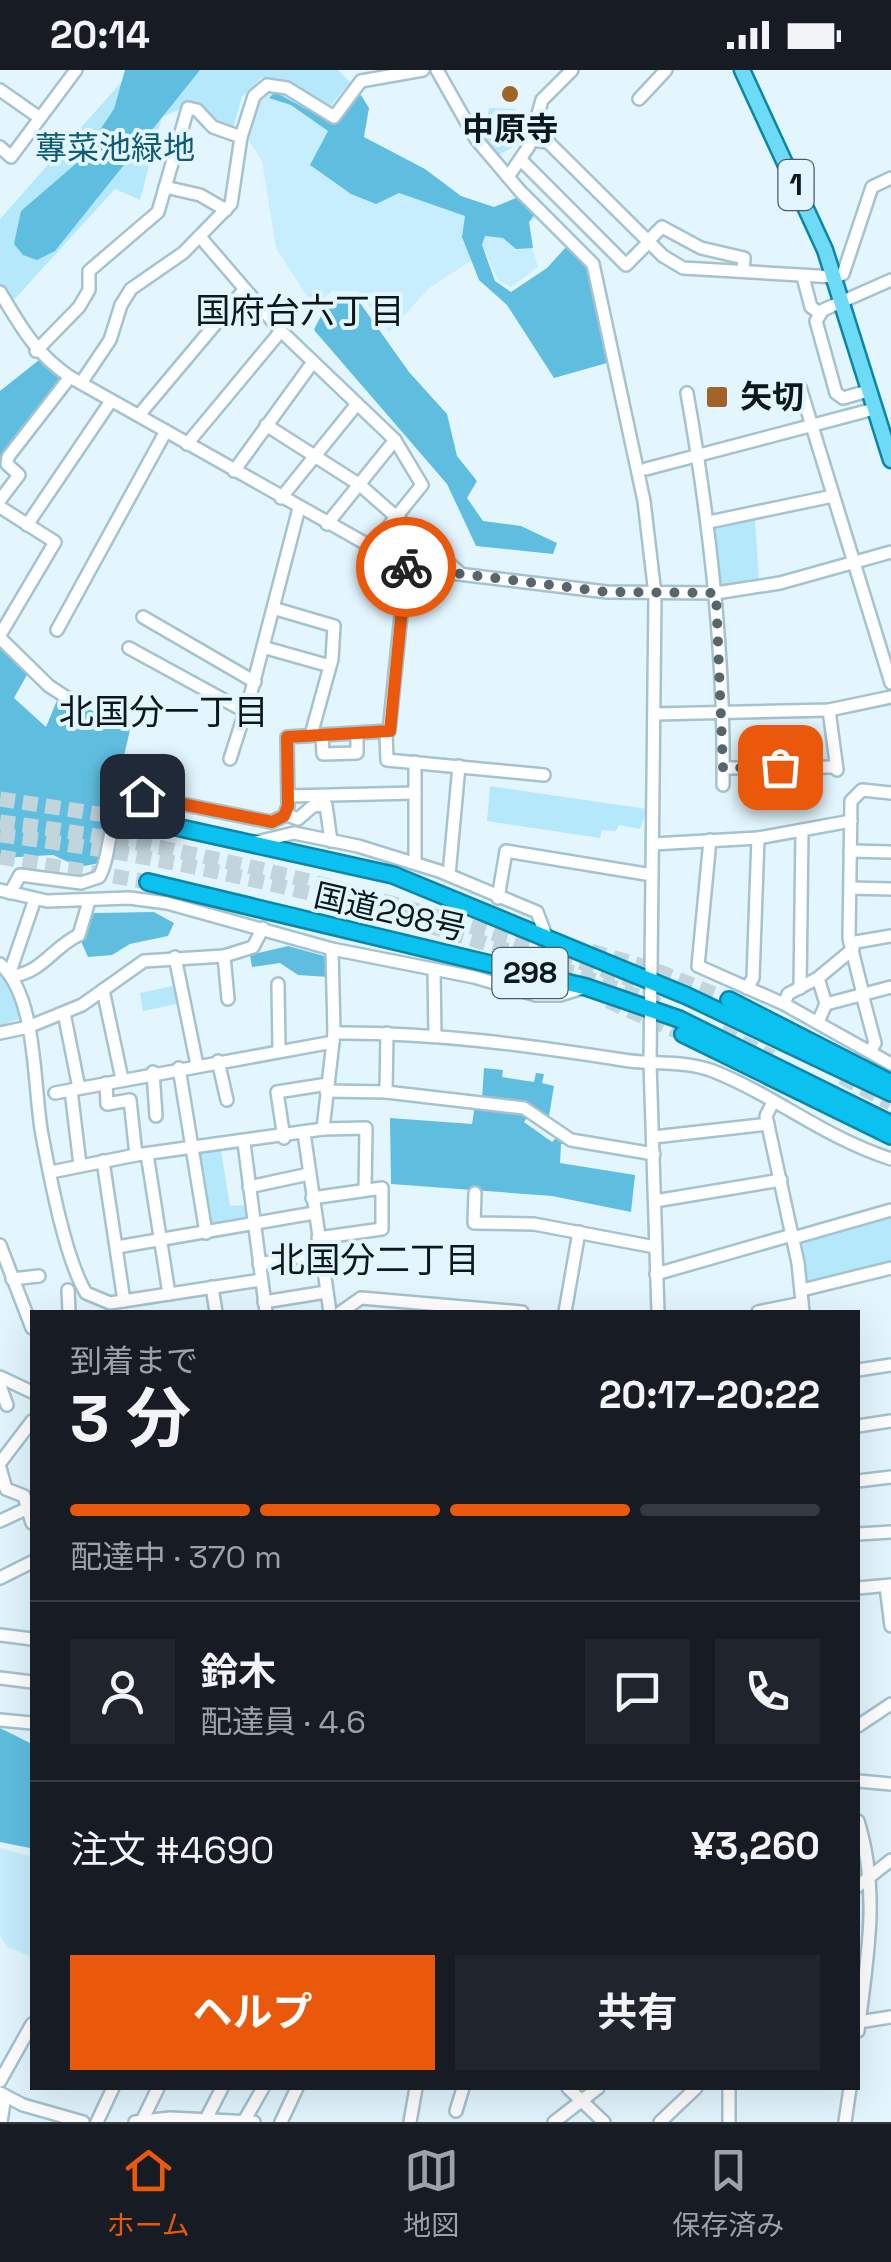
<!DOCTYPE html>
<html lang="ja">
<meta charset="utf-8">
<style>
:root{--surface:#171b24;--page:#20242c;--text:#f1f3f6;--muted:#9ea1a6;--line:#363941;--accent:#ea580c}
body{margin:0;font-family:"Space Grotesk","Noto Sans JP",sans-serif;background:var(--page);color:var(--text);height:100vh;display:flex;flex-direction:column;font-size:38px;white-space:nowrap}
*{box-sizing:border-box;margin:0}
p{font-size:32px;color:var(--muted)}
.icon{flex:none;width:55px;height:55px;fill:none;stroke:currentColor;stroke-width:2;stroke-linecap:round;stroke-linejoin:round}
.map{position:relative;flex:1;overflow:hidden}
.sheet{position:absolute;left:30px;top:1240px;width:830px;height:780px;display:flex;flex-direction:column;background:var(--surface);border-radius:0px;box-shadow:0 10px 40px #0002}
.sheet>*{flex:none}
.pin{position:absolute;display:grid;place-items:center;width:85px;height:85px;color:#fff;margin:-42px;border-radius:20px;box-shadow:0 5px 15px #0006}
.courier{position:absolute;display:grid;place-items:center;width:100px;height:100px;margin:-50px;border:8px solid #ea580c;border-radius:50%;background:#fff;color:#222;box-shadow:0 2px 12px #0007}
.overview em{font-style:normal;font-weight:700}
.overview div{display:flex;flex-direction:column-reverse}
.overview{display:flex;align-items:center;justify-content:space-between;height:170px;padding:0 40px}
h1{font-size:65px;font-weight:700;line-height:75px}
.bar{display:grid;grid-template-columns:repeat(4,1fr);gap:15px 10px;align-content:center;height:120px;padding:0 40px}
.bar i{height:12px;border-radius:8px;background:var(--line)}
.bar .current{background:var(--accent)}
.bar p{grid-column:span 4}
.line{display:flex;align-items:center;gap:25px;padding:0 40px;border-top:2px solid var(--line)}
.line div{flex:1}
.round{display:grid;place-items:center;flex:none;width:105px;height:105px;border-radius:0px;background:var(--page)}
.action{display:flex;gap:20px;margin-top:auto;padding:20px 40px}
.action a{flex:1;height:115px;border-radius:0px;background:var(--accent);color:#fff;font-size:40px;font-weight:700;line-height:115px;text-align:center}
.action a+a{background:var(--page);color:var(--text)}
.status{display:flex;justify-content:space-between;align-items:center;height:70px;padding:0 50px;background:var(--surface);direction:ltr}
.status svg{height:28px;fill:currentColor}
.tab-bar{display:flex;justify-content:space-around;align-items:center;height:140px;border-top:2px solid var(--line);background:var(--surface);font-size:28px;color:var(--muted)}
.tab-bar a{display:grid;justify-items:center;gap:5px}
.tab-bar .current{color:var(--accent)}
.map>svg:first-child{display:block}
</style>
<div class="status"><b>20:14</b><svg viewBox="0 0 49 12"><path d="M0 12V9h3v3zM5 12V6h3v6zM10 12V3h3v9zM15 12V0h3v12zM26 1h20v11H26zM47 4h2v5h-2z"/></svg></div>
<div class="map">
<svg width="891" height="2052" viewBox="0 0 891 2052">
<rect width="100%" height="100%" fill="#e3f6fe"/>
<!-- built -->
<g fill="#c6eefe">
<polygon points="275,18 457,129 540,146 525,154 538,197 511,217 498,210 485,182 429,218 389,262 358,221 332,221 314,237 276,178 262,91 246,66 260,28"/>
<polygon points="0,1778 32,1787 32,1887 8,1877 0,1866"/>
</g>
<!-- green -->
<g fill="#b6e8fb">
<polygon points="132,0 338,0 350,12 329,38 284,9 261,8 242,27 233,59 192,34 162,47 140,130 115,119 12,232 0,214 0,149"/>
<polygon points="489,38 516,39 524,71 495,87 483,73"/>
<polygon points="755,449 759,510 718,516 710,456"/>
<polygon points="490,716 647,739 640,759 619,755 616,761 602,760 600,768 487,751"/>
<polygon points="0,897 26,947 0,955"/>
<polygon points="177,915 181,933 143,941 140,923"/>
<polygon points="195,1081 221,1081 230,1136 247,1135 250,1150 207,1159"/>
<polygon points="891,1143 891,1196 811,1215 807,1212 801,1178 804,1169"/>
</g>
<!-- forest -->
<g fill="#5fbee0">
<polygon points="125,0 200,0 55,181 37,190 23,185 14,174 21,141 79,91 114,39"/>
<polygon points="275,22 326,50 361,25 369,38 364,67 425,99 461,126 494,137 516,128 537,141 529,152 533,178 516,179 503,168 485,166 482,175 495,211 511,222 547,198 566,177 582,189 595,217 607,293 554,308 507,235 479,210 462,167 465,146 399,123 376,134 351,124 310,95 328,61 291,35 269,28"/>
<path d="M353 223 409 302 447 344 457 386 477 411 467 428 483 451 521 456 557 473 553 484 476 476 447 414 314 260C323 240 331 229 353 223Z"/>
<polygon points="39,290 65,307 0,389 0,321"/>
<polygon points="0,575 28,603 14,628 46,657 58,628 131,655 100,793 79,797 53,785 0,788"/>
<polygon points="154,842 174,853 168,866 130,874 112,885 88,887 80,869 94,843"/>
<polygon points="288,876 328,887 329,907 298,905 280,893 252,897 250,885"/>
<polygon points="484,998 503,1000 502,1007 534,1012 536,1003 544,1004 542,1013 554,1016 549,1046 532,1035 482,1029"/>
<polygon points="475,1035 530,1043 524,1052 552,1072 558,1066 569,1074 561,1074 560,1093 635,1105 631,1142 552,1126 391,1114 390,1048 472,1054"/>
<polygon points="0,1658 32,1674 30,1778 0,1772"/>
</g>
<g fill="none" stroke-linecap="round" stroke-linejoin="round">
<!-- highway-tunnel -->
<g stroke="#c3d5dc" stroke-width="15" stroke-dasharray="15 8" stroke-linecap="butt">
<polyline points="0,729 158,753"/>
<path d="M0 752C218 779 428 838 635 911"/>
<path d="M0 765C226 793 451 854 663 936"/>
<polyline points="0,787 148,812"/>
<polyline points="591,881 653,899 729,930"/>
<polyline points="608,931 683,964"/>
<polyline points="721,962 772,987"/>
<polyline points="842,1007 891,1033"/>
</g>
<!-- minor casing -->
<g stroke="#a4c3cf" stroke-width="16">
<g id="minor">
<polyline points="437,0 476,69 520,121 593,194 644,431 655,524 650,993 658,1242"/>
<polyline points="0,20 40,48"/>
<polyline points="639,29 666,0"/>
<polyline points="531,70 548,72 663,186 683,198 834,207"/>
<polyline points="0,77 11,87 76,0"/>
<polyline points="521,90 626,195 649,172"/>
<polyline points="508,107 529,76 542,30 572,0"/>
<polyline points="165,117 200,125 226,140"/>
<polyline points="201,168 281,261 395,370 422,415 371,478"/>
<polyline points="648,171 662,157 701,178 744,188 743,200"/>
<polyline points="803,207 811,237 820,243"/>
<polyline points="834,208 843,204 872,117 891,108"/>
<path d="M0 222C21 257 35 283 70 307L409 498 607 522 716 523 780 513 891 482"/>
<polyline points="36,281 79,237 89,220 89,201 158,142 188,38 197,40 213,57 241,67 254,26 267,15 287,18 334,47 361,11 423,0"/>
<polyline points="81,313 110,270 121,235 131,219 183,183 231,134 241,67"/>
<polyline points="800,317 891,613"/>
<polyline points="868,321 843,328 836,323 816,251 823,240 891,210"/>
<path d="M687 323C710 453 725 583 723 715"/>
<polyline points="139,345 244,220"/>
<polyline points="266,355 360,415 461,504"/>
<polyline points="187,374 281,261"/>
<polyline points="646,399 874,339"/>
<polyline points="234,401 313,292"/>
<polyline points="281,428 357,334"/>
<polyline points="0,430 19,405 7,394 8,387 70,307"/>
<polyline points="0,437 55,472 0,565"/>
<polyline points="709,452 833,426"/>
<polyline points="327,454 395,370"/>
<polyline points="27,455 111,331"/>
<polyline points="276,539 334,556 332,589 311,665"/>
<polyline points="143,547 255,612"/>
<polyline points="57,560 166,361"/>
<polyline points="0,568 49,616 75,633"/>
<polyline points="129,578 246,642 299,438"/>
<polyline points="266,578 330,596"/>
<polyline points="829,640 837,700"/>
<polyline points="654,644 829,640 891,627"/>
<polyline points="386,664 387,690 544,705"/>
<polyline points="322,665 323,684 357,683 357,664"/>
<polyline points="230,689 245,642"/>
<polyline points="723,698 836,697"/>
<polyline points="289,726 415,723"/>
<polyline points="285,744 298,749 313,736 326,735 331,771"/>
<polyline points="710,770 698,896 784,934 891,994"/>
<polyline points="253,773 294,763 358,776 439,801 537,842 548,871"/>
<polyline points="653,774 758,768 851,751"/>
<polyline points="850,781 891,782"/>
<polyline points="415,792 415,692"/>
<polyline points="449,805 459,696"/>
<polyline points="850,818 891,819"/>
<polyline points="0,820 47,831 129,828 167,833 332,879 474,907 536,925 560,925 586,917"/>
<path d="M10 823 20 805 81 813 99 807C114 783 104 727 142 726L271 752 284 746 288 736 287 667 389 661 406 497"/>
<polyline points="498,828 506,781 652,805"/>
<polyline points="850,873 891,866"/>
<polyline points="224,886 228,929"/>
<polyline points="175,887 197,995"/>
<path d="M0 894C38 927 33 1018 42 1065 50 1107 65 1188 86 1223L110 1233 261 1210"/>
<polyline points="434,901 435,966"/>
<polyline points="10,902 35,829"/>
<path d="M12 906C42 903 54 876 79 865L89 831"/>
<polyline points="278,914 279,979"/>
<polyline points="747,918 753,908 758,768"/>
<polyline points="800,918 802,760"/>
<polyline points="103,920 122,1009"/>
<polyline points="862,924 875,973 870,982"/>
<polyline points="863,924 849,868 851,731 862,720 891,723"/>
<polyline points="784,934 788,924 818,908"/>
<polyline points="826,934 891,917"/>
<polyline points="64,943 79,1018"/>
<polyline points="818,952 826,934 818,908 853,879"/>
<polyline points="0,963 28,957 82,935 144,891 224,886 253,877 263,858"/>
<path d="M334 963C432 962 526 975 623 990 653 995 684 990 713 1001 776 1026 823 1067 891 1089"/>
<polyline points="218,991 227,1030"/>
<polyline points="179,998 206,1163"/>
<polyline points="153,1002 156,1046"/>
<polyline points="106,1013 107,1034 130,1030 136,1085"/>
<polyline points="71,1020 80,1095"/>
<polyline points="326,1021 386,1022 524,1038 571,1070 654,1084"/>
<polyline points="386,1022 387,963"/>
<polyline points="55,1023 333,972"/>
<polyline points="772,1034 766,1046 798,1193 803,1242"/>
<polyline points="323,1059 366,1058 365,1119"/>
<polyline points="304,1063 330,1242"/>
<polyline points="654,1067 768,1054"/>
<polyline points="284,1068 277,1022 328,1014"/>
<polyline points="244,1073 266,1242"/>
<polyline points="147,1084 169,1224"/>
<polyline points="103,1091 124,1231"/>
<polyline points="51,1102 136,1085 323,1059 334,963 332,879"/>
<polyline points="249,1117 309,1104"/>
<polyline points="475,1123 474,1153 534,1154 655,1177"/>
<polyline points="312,1128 382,1118 382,1159 318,1168"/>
<polyline points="655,1131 781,1110"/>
<polyline points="793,1168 891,1140"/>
<polyline points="0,1175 32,1258"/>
<polyline points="117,1177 314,1143"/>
<polyline points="259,1194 320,1183"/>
<polyline points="656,1204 792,1165"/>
<polyline points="12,1209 39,1206"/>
<polyline points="212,1217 216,1242"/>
<polyline points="68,1220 69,1242"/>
<polyline points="802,1220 891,1198"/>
<polyline points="264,1232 326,1222"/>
<polyline points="341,1242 361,1228 522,1242"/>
<polyline points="565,1242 579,1162"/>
<polyline points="758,1242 802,1233"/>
<polyline points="858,1300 891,1295"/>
<polyline points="0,1307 32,1322"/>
<polyline points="0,1316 7,1335"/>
<polyline points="858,1356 891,1351"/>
<polyline points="0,1393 32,1351"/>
<polyline points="0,1398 6,1419 24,1426 32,1453"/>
<polyline points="858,1411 891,1407"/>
<polyline points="0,1451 28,1438"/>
<polyline points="858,1464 891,1462"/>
<polyline points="0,1508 32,1492"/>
<polyline points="886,1516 891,1556"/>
<polyline points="858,1518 891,1515"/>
<polyline points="0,1565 32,1569"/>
<polyline points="0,1608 32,1612"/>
<polyline points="0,1650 32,1653"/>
<polyline points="858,1656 891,1634"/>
<polyline points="858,1711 891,1714"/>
<path d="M858 1751C880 1822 867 1889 858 1961"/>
<polyline points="858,1816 891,1790"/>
<polyline points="859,1952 891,1947"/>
<polyline points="0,2011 32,1954"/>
<polyline points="568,2018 604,2052"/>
<polyline points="0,2023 23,2035 83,2052"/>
<polyline points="456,2041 463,2018"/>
<polyline points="206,2049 222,2018"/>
<polyline points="142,2051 158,2018"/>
<polyline points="244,2051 263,2018"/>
<polyline points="1,2052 5,2026"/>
<polyline points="97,2052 113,2018"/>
<polyline points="135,2052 170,2048 254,2052"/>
<polyline points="281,2052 297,2018"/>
<polyline points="410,2052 416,2018"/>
<polyline points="554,2052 598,2018"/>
<polyline points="660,2052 696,2018"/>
<polyline points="729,2052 729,2018"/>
<polyline points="845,2052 850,2018"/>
</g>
</g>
<!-- major casing -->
<g stroke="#0c86a6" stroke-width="19">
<polyline id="major" points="742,0 825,180 891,390"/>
</g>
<!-- highway casing -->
<g stroke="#0c86a6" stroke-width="20">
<g id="highway">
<polyline points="158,753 393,805 687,926 891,1023"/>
<polyline points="148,812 586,917 679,949 891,1054"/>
<polyline points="729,930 891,1013"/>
<polyline points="683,964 891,1066"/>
</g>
</g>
<!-- minor -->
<use href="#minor" stroke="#fff" stroke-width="11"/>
<!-- major -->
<use href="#major" stroke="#6ddaf6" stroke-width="14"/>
<!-- highway -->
<use href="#highway" stroke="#0bc1f0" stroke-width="15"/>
</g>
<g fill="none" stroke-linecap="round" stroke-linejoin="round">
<!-- done -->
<polyline stroke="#58666c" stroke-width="10" stroke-dasharray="0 18" points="406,497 607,522 716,523 723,698 780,697"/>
<!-- route -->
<polyline stroke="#ea580c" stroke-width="12" points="142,726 272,752 284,746 288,736 287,667 390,661 406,497"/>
</g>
<!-- markers -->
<g fill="#a16428" stroke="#e3f6fe" stroke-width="4">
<circle cx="510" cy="24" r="10"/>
<rect x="705" y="315" width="24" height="24" rx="5"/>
</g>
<g text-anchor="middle" stroke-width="8" stroke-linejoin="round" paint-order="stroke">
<!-- shield labels -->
<g fill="#e3f6fe" stroke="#4d5b60" stroke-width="2.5">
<rect x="778.5" y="90" width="35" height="50" rx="8"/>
<rect x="492.5" y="878" width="75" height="50" rx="8"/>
</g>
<g font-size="30" font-weight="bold" fill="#0d181d">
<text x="796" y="125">1</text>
<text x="530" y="913">298</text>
</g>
<!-- poi labels -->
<g font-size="32" font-weight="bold" fill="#0d181d" stroke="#e3f6fe">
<text x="510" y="70">中原寺</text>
<text x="740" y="338" text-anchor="start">矢切</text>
</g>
<!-- park labels -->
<g font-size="32" fill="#0f5d74" stroke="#e3f6fe">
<text x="115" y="89">蓴菜池緑地</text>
</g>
<!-- street labels -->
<g font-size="32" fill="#0d181d" stroke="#e3f6fe">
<text transform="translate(390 842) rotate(13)" y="11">国道298号</text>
</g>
<!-- neighbourhood labels -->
<g font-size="35" fill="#0d181d" stroke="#e3f6fe">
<text x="300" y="253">国府台六丁目</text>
<text x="164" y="654">北国分一丁目</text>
<text x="375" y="1202">北国分二丁目</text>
</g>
</g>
</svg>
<div class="pin" style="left:780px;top:697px;background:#ea580c"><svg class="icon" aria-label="bag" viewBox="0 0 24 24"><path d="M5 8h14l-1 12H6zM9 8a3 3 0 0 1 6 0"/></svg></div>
<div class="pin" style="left:142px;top:726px;background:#1f2937"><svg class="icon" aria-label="home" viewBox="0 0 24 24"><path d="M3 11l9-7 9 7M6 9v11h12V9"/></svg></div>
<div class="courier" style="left:406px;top:497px"><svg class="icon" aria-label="bike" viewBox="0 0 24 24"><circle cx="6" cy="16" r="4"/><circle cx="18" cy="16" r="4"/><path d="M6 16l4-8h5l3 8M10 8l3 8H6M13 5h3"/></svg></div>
<section class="sheet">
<div class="overview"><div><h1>3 分</h1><p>到着まで</p></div><em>20:17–20:22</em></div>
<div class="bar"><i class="current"></i><i class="current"></i><i class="current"></i><i></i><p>配達中 · 370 m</p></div>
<div class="line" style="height:180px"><a class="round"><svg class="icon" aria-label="person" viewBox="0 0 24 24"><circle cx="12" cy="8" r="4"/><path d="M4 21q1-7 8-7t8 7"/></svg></a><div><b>鈴木</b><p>配達員 · 4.6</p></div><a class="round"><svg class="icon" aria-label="chat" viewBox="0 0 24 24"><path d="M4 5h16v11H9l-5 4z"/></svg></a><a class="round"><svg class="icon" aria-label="phone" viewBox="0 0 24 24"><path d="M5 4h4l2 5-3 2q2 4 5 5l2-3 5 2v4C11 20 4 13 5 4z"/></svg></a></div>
<div class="line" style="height:130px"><div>注文 #4690</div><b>¥3,260</b></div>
<div class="action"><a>ヘルプ</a><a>共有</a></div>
</section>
</div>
<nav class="tab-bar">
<a class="current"><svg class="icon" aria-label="home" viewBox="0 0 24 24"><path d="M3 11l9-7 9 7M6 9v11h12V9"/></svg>ホーム</a>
<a><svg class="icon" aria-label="map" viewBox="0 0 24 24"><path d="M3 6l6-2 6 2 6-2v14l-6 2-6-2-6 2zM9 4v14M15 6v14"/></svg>地図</a>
<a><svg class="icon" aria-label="saved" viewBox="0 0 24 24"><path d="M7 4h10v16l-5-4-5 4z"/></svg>保存済み</a>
</nav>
